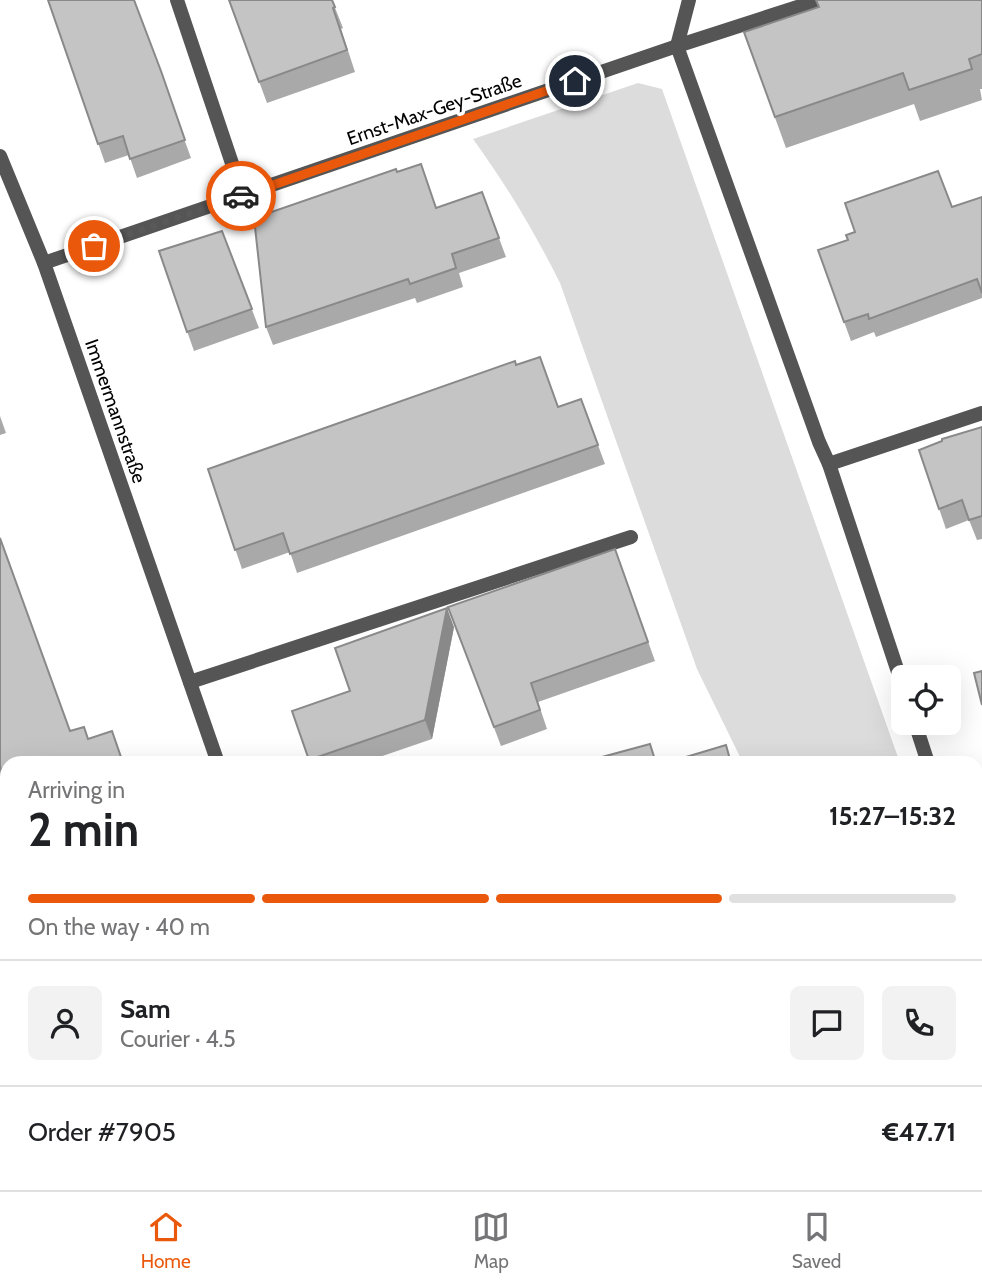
<!DOCTYPE html>
<meta charset="utf-8">
<style>
:root{--surface:#fff;--page:#f2f2f2;--text:#202124;--muted:#757577;--line:#e0e0e0;--accent:#ea580c}
body{margin:0;font-family:Cabin,sans-serif;background:var(--page);color:var(--text);height:100vh;display:flex;flex-direction:column;font-size:26px;white-space:nowrap}
*{box-sizing:border-box;margin:0}
p{font-size:23px;color:var(--muted)}
.icon{flex:none;width:38px;height:38px;fill:none;stroke:currentColor;stroke-width:2;stroke-linecap:round;stroke-linejoin:round}
.map{position:relative;flex:1;overflow:hidden}
.panel{position:absolute;left:0px;top:756px;width:984px;height:434px;display:flex;flex-direction:column;background:var(--surface);border-radius:21px 21px 0 0;box-shadow:0 7px 28px #0002}
.panel>*{flex:none}
.tools{position:absolute;left:891px;top:665px;display:grid;gap:14px}
.tools a{display:grid;place-items:center;width:70px;height:70px;border-radius:10px;background:var(--surface);box-shadow:0 7px 28px #0002;font-size:35px}
.pin{position:absolute;display:grid;place-items:center;width:60px;height:60px;color:#fff;margin:-30px;border:4px solid #fff;border-radius:50%;box-shadow:0 2px 7px #0007}
.courier{position:absolute;display:grid;place-items:center;width:70px;height:70px;margin:-35px;border:5px solid #ea580c;border-radius:50%;background:#fff;color:#222;box-shadow:0 2px 9px #0007}
.head em{font-style:normal;font-weight:700}
.head div{display:flex;flex-direction:column-reverse}
.head{display:flex;align-items:center;justify-content:space-between;height:119px;padding:0 28px}
h1{font-size:46px;font-weight:700;line-height:52px}
.bar{display:grid;grid-template-columns:repeat(4,1fr);gap:10px 7px;align-content:center;height:84px;padding:0 28px}
.bar i{height:9px;border-radius:5px;background:var(--line)}
.bar .on{background:var(--accent)}
.bar p{grid-column:span 4}
.line{display:flex;align-items:center;gap:18px;padding:0 28px;border-top:2px solid var(--line)}
.line div{flex:1}
.round{display:grid;place-items:center;flex:none;width:74px;height:74px;border-radius:10px;background:var(--page)}
.menu{display:flex;justify-content:space-around;align-items:center;height:98px;border-top:2px solid var(--line);background:var(--surface);font-size:19px;color:var(--muted)}
.menu a{display:grid;justify-items:center;gap:4px}
.menu .on{color:var(--accent)}
.map>svg:first-child{display:block}
</style>
<div class="map">
<svg width="982" height="1190" viewBox="0 0 982 1190">
<rect width="100%" height="100%" fill="#fff"/>
<!-- green -->
<g fill="#dcdcdc">
<path d="M638 83 662 89 900 763H743L697 669 560 283C534 231 507 186 473 139Z"/>
<polygon points="977,982 982,998 982,1190 957,1190 955,1183 976,1183"/>
</g>
<g fill="none" stroke-linecap="round" stroke-linejoin="round">
<!-- minor -->
<g stroke="#555" stroke-width="14">
<polyline points="177,0 243,196"/>
<polyline points="677,46 819,0"/>
<polyline points="677,46 689,0"/>
<polyline points="0,156 44,263 218,763"/>
<polyline points="44,263 677,46 819,442 829,464 903,687"/>
<polyline points="829,464 982,413"/>
<polyline points="190,682 631,537"/>
<polyline points="915,723 928,763"/>
<polyline points="976,895 982,906"/>
<polyline points="358,1183 360,1190"/>
</g>
</g>
<!-- wall -->
<g fill="#a9a9a9">
<polygon points="48,0 134,0 191,158 137,178 129,155 105,163"/>
<polygon points="229,0 332,0 343,28 341,29 355,72 267,103"/>
<polygon points="982,0 982,89 980,89 982,100 920,121 914,104 786,148 744,32 819,7"/>
<polygon points="397,172 436,208 482,192 506,257 459,273 463,287 417,303 415,298 273,345 266,327"/>
<polygon points="982,197 982,298 876,337 874,332 851,341 818,250"/>
<polygon points="222,231 259,328 194,351 159,251"/>
<polygon points="516,365 558,407 581,399 605,464 297,573 290,552 242,569 208,469"/>
<polygon points="0,416 6,433 0,435"/>
<polygon points="982,427 982,539 977,540 969,520 946,529 919,450"/>
<polygon points="0,537 70,731 88,739 112,731 124,763 7,763 7,802 3,804 0,795"/>
<polygon points="615,549 655,661 538,702 547,729 501,746 448,607"/>
<polygon points="454,627 432,739 362,763 310,763 292,711 350,691"/>
<polygon points="456,1183 474,1183 457,1187"/>
</g>
<!-- shaded-wall -->
<g fill="#898989">
<polygon points="447,608 454,627 432,739 425,720"/>
<polygon points="919,1183 923,1183 925,1190 920,1190"/>
</g>
<!-- building -->
<g fill="#c4c4c4" stroke="#898989" stroke-width="2">
<polygon points="48,0 134,0 161,71 185,140 130,159 123,136 98,144"/>
<polygon points="229,0 332,0 335,7 333,8 347,50 259,82"/>
<polygon points="816,0 982,0 982,54 969,59 972,69 909,90 903,73 775,117 744,32 819,7"/>
<polygon points="421,164 436,208 482,192 499,238 452,254 456,268 410,284 408,279 266,327 254,218 396,169 397,172"/>
<polygon points="938,171 952,207 982,197 982,293 977,279 869,319 868,314 844,322 818,250 848,240 846,235 855,232 845,203"/>
<polygon points="222,231 252,309 187,332 159,251"/>
<polygon points="540,357 558,407 581,399 598,445 290,554 283,533 235,550 208,469 515,361 516,365"/>
<polygon points="982,427 982,516 969,520 962,500 939,509 919,450 942,441 942,439"/>
<polygon points="0,538 70,731 84,727 88,739 112,731 123,763 7,763 7,787 0,766"/>
<polygon points="615,549 648,642 531,683 540,710 494,727 448,607"/>
<polygon points="447,608 425,720 309,760 292,711 350,691 335,648"/>
<polygon points="982,671 982,705 974,673"/>
<polygon points="650,744 656,763 604,763 602,757"/>
<polygon points="726,745 731,763 666,763"/>
<polygon points="84,1183 209,1183 211,1190 86,1190"/>
<polygon points="784,1183 919,1183 920,1190 762,1190 762,1188"/>
</g>
<g fill="none" stroke-linecap="round" stroke-linejoin="round">
<!-- done -->
<polyline stroke="#595959" stroke-width="7" stroke-dasharray="0 12.6" points="94,246 241,196"/>
<!-- route -->
<polyline stroke="#ea580c" stroke-width="9" points="241,196 575,81"/>
</g>
<g text-anchor="middle" stroke-width="7" stroke-linejoin="round" paint-order="stroke">
<!-- street labels -->
<g font-size="19" fill="#000" stroke="#fff">
<text transform="translate(434 109) rotate(-19)" y="7">Ernst-Max-Gey-Straße</text>
<text transform="translate(116 411) rotate(71)" y="7">Immermannstraße</text>
</g>
</g>
</svg>
<div class="tools">
<a><svg class="icon" aria-label="locate" viewBox="0 0 24 24"><circle cx="12" cy="12" r="6"/><path d="M12 2v4M12 18v4M2 12h4M18 12h4"/></svg></a>
</div>
<div class="pin" style="left:94px;top:246px;background:#ea580c"><svg class="icon" aria-label="bag" viewBox="0 0 24 24"><path d="M5 8h14l-1 12H6zM9 8a3 3 0 0 1 6 0"/></svg></div>
<div class="pin" style="left:575px;top:81px;background:#1f2937"><svg class="icon" aria-label="home" viewBox="0 0 24 24"><path d="M3 11l9-7 9 7M6 9v11h12V9"/></svg></div>
<div class="courier" style="left:241px;top:196px"><svg class="icon" aria-label="car" viewBox="0 0 24 24"><path d="M5 17H2v-5l4-1 3-4h7l3 4 3 1v5h-3M9 17h6M6 11h13"/><circle cx="7" cy="17" r="2"/><circle cx="17" cy="17" r="2"/></svg></div>
<section class="panel">
<div class="head"><div><h1>2 min</h1><p>Arriving in</p></div><em>15:27–15:32</em></div>
<div class="bar"><i class="on"></i><i class="on"></i><i class="on"></i><i></i><p>On the way · 40 m</p></div>
<div class="line" style="height:126px"><a class="round"><svg class="icon" aria-label="person" viewBox="0 0 24 24"><circle cx="12" cy="8" r="4"/><path d="M4 21q1-7 8-7t8 7"/></svg></a><div><b>Sam</b><p>Courier · 4.5</p></div><a class="round"><svg class="icon" aria-label="chat" viewBox="0 0 24 24"><path d="M4 5h16v11H9l-5 4z"/></svg></a><a class="round"><svg class="icon" aria-label="phone" viewBox="0 0 24 24"><path d="M5 4h4l2 5-3 2q2 4 5 5l2-3 5 2v4C11 20 4 13 5 4z"/></svg></a></div>
<div class="line" style="height:91px"><div>Order #7905</div><b>€47.71</b></div>
</section>
</div>
<nav class="menu">
<a class="on"><svg class="icon" aria-label="home" viewBox="0 0 24 24"><path d="M3 11l9-7 9 7M6 9v11h12V9"/></svg>Home</a>
<a><svg class="icon" aria-label="map" viewBox="0 0 24 24"><path d="M3 6l6-2 6 2 6-2v14l-6 2-6-2-6 2zM9 4v14M15 6v14"/></svg>Map</a>
<a><svg class="icon" aria-label="saved" viewBox="0 0 24 24"><path d="M7 4h10v16l-5-4-5 4z"/></svg>Saved</a>
</nav>
